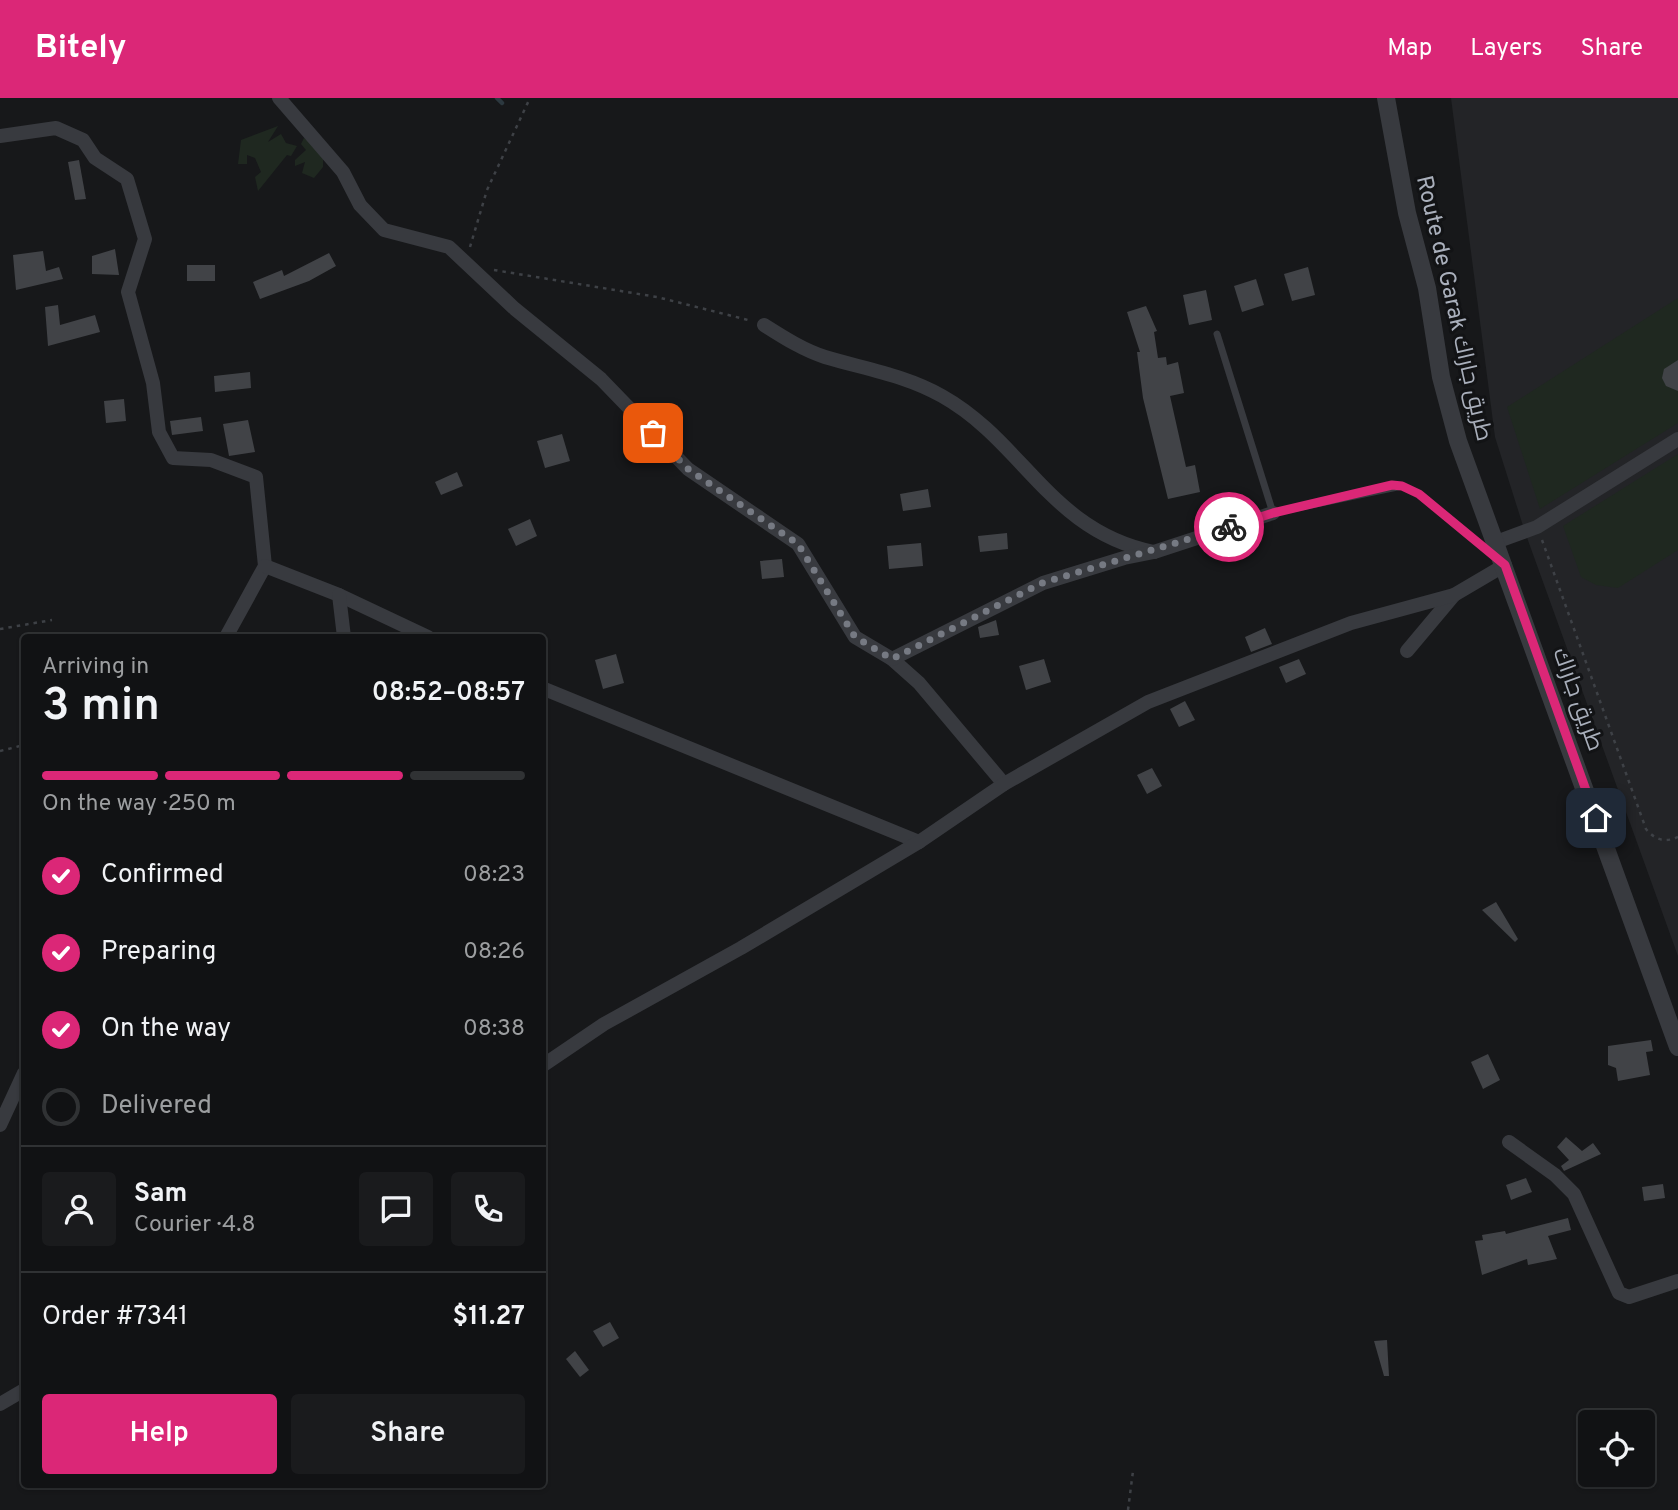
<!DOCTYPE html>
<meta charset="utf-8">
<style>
:root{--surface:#111214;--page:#1a1b1d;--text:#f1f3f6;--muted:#9c9ea0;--line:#303234;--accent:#db2777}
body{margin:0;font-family:Overpass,Cairo,sans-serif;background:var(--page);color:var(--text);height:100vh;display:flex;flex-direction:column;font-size:26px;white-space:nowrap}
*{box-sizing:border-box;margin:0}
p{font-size:23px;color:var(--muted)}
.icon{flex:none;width:38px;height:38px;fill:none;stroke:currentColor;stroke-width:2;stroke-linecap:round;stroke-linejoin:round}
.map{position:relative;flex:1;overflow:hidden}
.drawer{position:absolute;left:21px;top:536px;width:525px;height:854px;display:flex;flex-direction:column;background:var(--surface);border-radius:7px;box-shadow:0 2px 5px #0004,0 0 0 2px var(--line)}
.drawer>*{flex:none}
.controls{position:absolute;left:1578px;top:1312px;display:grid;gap:14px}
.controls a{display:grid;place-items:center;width:77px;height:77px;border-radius:7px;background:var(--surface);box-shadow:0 2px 5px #0004,0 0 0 2px var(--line);font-size:35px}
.pin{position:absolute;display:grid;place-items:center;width:60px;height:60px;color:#fff;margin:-30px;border-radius:14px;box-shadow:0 4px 10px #0006}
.courier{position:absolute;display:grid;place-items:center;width:70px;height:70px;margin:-35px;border:5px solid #db2777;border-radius:50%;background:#fff;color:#222;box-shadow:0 2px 9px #0007}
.summary em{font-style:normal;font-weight:600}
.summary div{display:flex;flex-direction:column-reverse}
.summary{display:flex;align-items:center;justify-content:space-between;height:119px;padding:0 21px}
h1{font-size:46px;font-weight:600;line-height:52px}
.bar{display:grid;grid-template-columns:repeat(4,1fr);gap:10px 7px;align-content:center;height:84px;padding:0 21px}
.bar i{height:9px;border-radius:5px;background:var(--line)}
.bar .active{background:var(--accent)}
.bar p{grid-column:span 4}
.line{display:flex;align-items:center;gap:18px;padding:0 21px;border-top:2px solid var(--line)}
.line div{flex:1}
.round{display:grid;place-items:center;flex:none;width:74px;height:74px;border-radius:7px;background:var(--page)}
ol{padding:0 21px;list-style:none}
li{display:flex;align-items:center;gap:21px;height:77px}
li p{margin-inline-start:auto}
li .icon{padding:7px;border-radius:50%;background:var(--accent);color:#fff;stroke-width:4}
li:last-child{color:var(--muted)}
li i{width:38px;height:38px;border:4px solid var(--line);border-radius:50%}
.button{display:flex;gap:14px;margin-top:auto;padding:14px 21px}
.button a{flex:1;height:80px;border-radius:7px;background:var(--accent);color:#fff;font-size:28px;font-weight:600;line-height:80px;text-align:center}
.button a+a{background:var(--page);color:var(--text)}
header{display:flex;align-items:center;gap:42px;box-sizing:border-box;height:98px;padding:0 35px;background:var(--accent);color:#fff}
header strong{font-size:33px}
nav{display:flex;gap:38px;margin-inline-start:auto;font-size:24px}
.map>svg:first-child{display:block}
</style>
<header>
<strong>Bitely</strong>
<nav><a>Map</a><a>Layers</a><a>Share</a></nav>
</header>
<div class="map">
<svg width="1678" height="1412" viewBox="0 0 1678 1412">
<rect width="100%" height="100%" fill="#17181a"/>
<!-- built -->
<polygon fill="#232427" points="1451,0 1678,0 1678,858 1525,434 1495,339"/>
<!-- green -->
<g fill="#1f2820">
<polygon points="278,28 268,44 281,36 286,45 297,48 291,58 287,57 258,93 255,79 261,74 255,60 247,57 247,66 238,66 241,42"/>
<polygon points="304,40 323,53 323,69 314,80 302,75 305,64 295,68 295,62 306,52 301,46"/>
<polygon points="1678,200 1678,325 1540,411 1507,309"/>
<polygon points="1678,356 1678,452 1618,490 1596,487 1581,479 1563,428"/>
</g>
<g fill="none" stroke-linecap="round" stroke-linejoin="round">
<!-- stream -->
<polyline stroke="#2c383f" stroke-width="4.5" points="497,0 502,5"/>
</g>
<!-- building -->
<g fill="#414347">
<polygon points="79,62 86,101 75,102 68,64"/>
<polygon points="115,151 119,177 92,176 92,158"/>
<polygon points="43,153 46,173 59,169 63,181 16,192 13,157"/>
<polygon points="329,155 336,168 309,183 260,201 253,184 282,172 284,178"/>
<rect x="187" y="167" width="28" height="16"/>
<polygon points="1308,169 1315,197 1292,203 1284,176"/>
<polygon points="1256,181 1264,207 1242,214 1234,188"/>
<polygon points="1206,192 1212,222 1189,227 1183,197"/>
<polygon points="58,207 60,227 95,217 100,234 48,248 45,209"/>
<polygon points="1146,208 1157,233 1154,234 1158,260 1166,259 1167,267 1178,264 1184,295 1170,298 1186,369 1195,367 1200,394 1168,401 1143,300 1137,254 1140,254 1127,214"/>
<polygon points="1678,262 1678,293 1666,288 1662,280 1664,271"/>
<polygon points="250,274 251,290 215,294 214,278"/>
<polygon points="124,301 126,323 106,325 104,303"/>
<polygon points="201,319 203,333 172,337 170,323"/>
<polygon points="248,322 255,354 229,358 223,326"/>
<polygon points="562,336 570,363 545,370 537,343"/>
<polygon points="457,374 463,388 441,397 435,384"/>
<polygon points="928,391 931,409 903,413 900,396"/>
<polygon points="530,421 537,438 516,448 508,431"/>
<polygon points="1007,435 1008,451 980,454 978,438"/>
<polygon points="921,445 923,468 889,471 887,448"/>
<polygon points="782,461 784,479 762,481 760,463"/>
<polygon points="996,522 999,537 980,540 978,529"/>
<polygon points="1265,530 1272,546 1251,554 1245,539"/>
<polygon points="616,556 624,585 603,591 595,562"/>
<polygon points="1044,561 1051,584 1026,592 1019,568"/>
<polygon points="1299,561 1306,576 1286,585 1279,569"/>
<polygon points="1185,603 1195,622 1179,629 1170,611"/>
<polygon points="1152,670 1162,688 1147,696 1137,677"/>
<polygon points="1496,804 1518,841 1515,844 1482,812"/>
<polygon points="1651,942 1653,953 1646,954 1650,977 1618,983 1616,970 1608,967 1608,948"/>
<polygon points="1488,956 1500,982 1483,991 1471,964"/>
<polygon points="1566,1039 1582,1053 1593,1045 1601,1056 1564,1073 1561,1068 1569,1062 1557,1049"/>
<polygon points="1526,1080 1532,1094 1511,1102 1506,1087"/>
<polygon points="1663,1086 1665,1100 1644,1103 1642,1089"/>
<polygon points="1568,1120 1571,1132 1548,1138 1557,1161 1528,1167 1527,1161 1482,1177 1475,1143 1483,1142 1482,1137 1505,1133 1506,1136"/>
<polygon points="610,1224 619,1240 603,1249 593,1233"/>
<polygon points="1387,1242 1389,1278 1384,1278 1374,1243"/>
<polygon points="575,1253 589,1272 580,1279 566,1261"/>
</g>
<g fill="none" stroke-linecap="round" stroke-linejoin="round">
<!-- path -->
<g stroke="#3e4146" stroke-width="2.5" stroke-dasharray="3.5 5" stroke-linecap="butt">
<polyline points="470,149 487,92 530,0"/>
<polyline points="494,172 657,199 752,223"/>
<path d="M1542 442 1646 731C1655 742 1665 745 1678 739"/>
<polyline points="0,531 52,522"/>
<polyline points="0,653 24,647"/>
<polyline points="1128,1412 1133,1373"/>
</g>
<!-- service -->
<polyline stroke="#383a3f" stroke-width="7" points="1217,236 1273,415 1402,388 1419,396 1494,458"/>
<!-- minor -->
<g stroke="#383a3f" stroke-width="14">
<polyline points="279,0 343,74 360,107 384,132 449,149 515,211 601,281 688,371 798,446 855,539 892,561 919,585 1004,686"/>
<polyline points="0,38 56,30 83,42 95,60 127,81 145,141 128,194 153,285 159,334 173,360 211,362 256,379 265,468 226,539"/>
<path d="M764 227C783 239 803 252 825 259 865 271 905 277 942 298 1024 344 1050 433 1154 454"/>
<polyline points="1496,444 1537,429 1678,341"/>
<polyline points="265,468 339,497 428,539"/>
<polyline points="339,497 344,539"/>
<polyline points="1407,553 1454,497"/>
<polyline points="892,561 1043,485 1124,460 1154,454 1273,415"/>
<polyline points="542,590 919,744"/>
<polyline points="542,968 604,926 741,850 919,744 1004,686 1148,604 1351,525 1454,497 1505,467"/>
<polyline points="0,1027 24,975"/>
<polyline points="1509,1044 1555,1077 1574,1096 1619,1195 1629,1199 1678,1183"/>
<polyline points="0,1306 24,1292"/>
</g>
<!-- tertiary -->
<polyline stroke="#383a3f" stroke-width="18" points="1386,0 1407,115 1427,190 1441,279 1458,343 1678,949"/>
</g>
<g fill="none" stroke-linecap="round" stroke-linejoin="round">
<!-- done -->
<polyline stroke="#767a83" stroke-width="7" stroke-dasharray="0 12.6" points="653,335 688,371 798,446 855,539 892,561 1042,485 1229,429"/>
<!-- route -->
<polyline stroke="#db2777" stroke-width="9" points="1229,429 1273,415 1392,387 1402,388 1419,396 1505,467 1596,720"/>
</g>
<g text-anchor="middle" stroke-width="6" stroke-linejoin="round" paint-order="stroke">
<!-- street labels -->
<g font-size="23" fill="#a9afbb" stroke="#121315">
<text transform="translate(1455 210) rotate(77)" y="8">Route de Garak طريق جاراك</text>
<text transform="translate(1579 601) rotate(70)" y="8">طريق جاراك</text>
</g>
</g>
</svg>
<div class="controls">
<a><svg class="icon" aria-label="locate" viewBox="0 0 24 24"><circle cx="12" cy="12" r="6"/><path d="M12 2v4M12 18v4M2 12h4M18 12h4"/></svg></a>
</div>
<div class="pin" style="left:653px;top:335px;background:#ea580c"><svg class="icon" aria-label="bag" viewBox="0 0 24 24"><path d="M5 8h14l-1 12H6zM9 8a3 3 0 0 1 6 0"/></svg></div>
<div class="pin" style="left:1596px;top:720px;background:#1f2937"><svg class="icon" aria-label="home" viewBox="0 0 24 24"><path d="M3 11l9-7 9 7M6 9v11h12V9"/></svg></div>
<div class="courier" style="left:1229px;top:429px"><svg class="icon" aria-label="bike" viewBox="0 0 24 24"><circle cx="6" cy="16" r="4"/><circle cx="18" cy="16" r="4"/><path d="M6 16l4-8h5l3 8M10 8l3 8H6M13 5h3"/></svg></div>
<section class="drawer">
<div class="summary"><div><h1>3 min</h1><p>Arriving in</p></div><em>08:52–08:57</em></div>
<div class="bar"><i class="active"></i><i class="active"></i><i class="active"></i><i></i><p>On the way · 250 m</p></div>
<ol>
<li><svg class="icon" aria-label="check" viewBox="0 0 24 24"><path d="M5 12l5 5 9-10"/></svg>Confirmed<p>08:23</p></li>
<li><svg class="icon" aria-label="check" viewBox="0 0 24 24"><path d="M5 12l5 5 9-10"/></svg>Preparing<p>08:26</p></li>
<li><svg class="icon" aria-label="check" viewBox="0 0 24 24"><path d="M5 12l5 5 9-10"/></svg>On the way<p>08:38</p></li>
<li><i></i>Delivered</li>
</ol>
<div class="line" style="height:126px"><a class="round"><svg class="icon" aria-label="person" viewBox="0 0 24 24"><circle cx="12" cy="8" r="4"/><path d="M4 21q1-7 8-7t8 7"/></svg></a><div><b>Sam</b><p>Courier · 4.8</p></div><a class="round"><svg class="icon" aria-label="chat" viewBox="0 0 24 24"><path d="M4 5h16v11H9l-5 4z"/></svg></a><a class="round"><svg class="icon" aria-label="phone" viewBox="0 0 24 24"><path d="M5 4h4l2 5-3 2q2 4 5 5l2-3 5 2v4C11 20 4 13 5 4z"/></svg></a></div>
<div class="line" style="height:91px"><div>Order #7341</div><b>$11.27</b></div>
<div class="button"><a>Help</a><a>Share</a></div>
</section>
</div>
